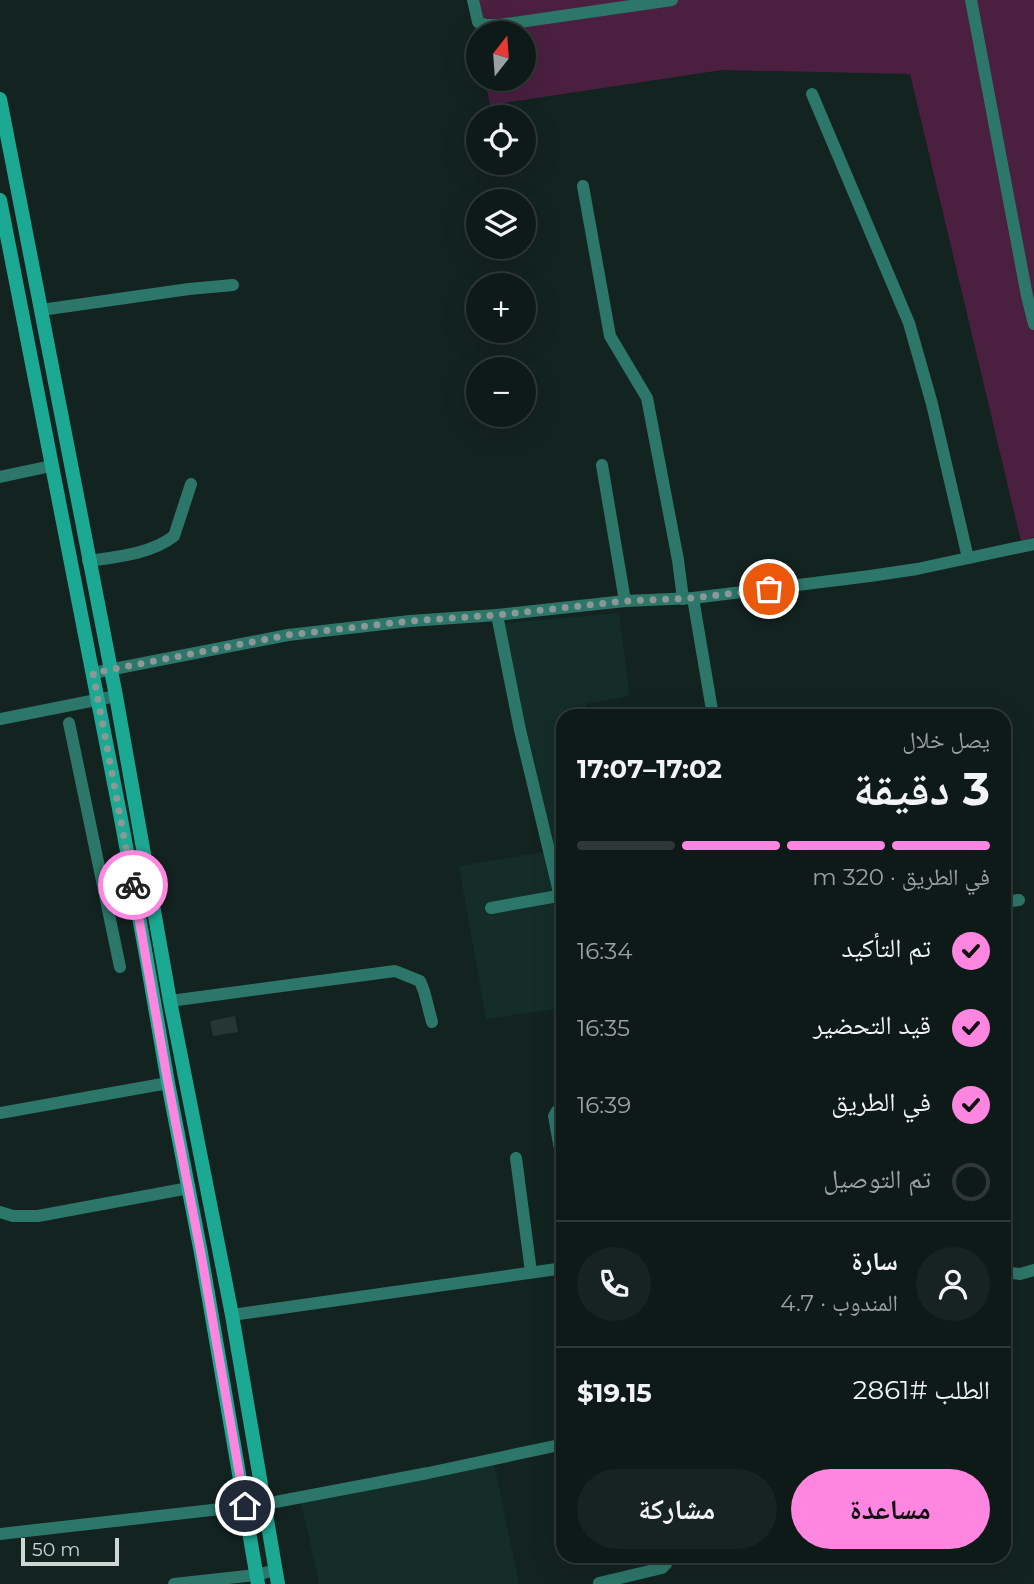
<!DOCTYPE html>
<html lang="ar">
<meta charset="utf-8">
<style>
:root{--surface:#0e1a18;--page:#172321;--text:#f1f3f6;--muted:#9ba1a2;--line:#2e3837;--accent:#fe86e0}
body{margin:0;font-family:Montserrat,"Noto Naskh Arabic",sans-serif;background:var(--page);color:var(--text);direction:rtl;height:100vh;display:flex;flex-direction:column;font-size:26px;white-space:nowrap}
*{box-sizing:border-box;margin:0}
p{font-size:23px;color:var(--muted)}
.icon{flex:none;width:38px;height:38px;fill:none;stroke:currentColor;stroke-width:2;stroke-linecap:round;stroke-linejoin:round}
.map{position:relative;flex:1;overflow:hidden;direction:ltr}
.details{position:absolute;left:556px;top:709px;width:455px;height:854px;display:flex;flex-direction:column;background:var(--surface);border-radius:21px;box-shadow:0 7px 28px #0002,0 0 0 2px var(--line);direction:rtl}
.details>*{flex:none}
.needle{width:46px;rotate:17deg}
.fabs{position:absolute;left:466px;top:21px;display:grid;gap:14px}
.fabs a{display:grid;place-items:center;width:70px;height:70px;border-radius:50%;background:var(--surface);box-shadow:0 7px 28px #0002,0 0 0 2px var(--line);font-size:35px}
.scale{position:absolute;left:21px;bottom:18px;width:98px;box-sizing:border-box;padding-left:7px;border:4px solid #cdd7d4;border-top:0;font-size:19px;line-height:24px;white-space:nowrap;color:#cdd7d4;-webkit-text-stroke:5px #132320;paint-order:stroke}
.pin{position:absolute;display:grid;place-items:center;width:60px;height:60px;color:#fff;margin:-30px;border:4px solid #fff;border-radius:50%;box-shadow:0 2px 7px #0007}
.courier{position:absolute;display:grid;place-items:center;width:70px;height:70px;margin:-35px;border:5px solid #fe86e0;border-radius:50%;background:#fff;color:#222;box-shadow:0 2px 9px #0007}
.head em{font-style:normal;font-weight:700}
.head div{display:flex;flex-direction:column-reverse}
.head{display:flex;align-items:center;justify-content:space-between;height:119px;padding:0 21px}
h1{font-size:46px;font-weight:700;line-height:52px}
.bar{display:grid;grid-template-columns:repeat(4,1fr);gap:10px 7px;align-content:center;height:84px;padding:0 21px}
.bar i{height:9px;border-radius:5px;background:var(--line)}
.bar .selected{background:var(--accent)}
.bar p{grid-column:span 4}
.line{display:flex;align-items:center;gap:18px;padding:0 21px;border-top:2px solid var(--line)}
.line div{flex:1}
.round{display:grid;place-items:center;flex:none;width:74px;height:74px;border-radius:37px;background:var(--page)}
ol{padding:0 21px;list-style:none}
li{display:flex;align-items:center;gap:21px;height:77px}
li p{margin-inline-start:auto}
li .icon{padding:7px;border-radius:50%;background:var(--accent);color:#111;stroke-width:4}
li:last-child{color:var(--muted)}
li i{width:38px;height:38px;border:4px solid var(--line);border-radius:50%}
.cta{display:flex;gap:14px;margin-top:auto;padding:14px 21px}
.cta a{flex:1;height:80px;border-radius:42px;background:var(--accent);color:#111;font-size:28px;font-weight:700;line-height:80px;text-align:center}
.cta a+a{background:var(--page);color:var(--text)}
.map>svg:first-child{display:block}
</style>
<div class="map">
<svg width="1034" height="1584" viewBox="0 0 1034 1584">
<rect width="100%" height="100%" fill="#132320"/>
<!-- built -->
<g fill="#142d28">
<polygon points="619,613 630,696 586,704 588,716 564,716 563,1008 486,1019 459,866 543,852 495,624"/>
<polygon points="494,1463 519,1584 319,1584 300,1498"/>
</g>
<!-- green -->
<polygon fill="#4a1f40" points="468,0 1034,0 1034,537 1021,541 910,74 722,70 490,105 485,79 523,79 523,33 478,33 478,42"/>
<!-- building -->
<polygon fill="#263733" points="235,1016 238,1032 213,1036 210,1021"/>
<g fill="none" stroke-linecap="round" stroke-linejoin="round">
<!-- street -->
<g stroke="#2c7769" stroke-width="12">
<polyline points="473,0 478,22 486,25 499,25 672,0"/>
<polyline points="971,0 1027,296 1034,324"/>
<polyline points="812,94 909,323 932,404 968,558"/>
<polyline points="583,186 610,336 647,398 678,560 683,599"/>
<polyline points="41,310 189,289 233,285"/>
<polyline points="602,465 625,601"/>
<polyline points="0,477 51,466"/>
<path d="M88 561C116 557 151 554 174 536L191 484"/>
<polyline points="693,598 713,716"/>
<polyline points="497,615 520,730 564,913"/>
<polyline points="93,673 288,635 410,621 497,615 625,601 693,598 870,576 917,569 1034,544"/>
<polyline points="0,719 116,696"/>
<polyline points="69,723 120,967"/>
<polyline points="1004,902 1019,900"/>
<polyline points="491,908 558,896"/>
<polyline points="170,1001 395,971 420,981 424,991 432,1022"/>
<polyline points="564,1108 557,1111 554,1116 564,1171"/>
<polyline points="0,1113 168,1083"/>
<polyline points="516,1158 531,1272"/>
<polyline points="0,1212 13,1216 38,1216 189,1188"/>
<polyline points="1004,1272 1020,1274 1034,1270"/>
<polyline points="232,1315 564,1268"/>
<polyline points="0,1534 265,1504 428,1473 564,1444"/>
<polyline points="599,1583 662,1568 666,1564 667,1556"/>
<polyline points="174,1584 256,1575 276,1570"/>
</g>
<!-- secondary -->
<g stroke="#1ca993" stroke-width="14">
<polyline points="0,99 116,696 170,1001 232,1315 278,1584"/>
<polyline points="0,200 122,824 147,961 168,1083 201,1253 258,1584"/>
</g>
</g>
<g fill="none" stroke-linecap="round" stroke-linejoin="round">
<!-- done -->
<polyline stroke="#8c9895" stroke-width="7" stroke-dasharray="0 12.6" points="133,885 93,673 288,635 410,621 497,615 625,601 693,598 769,589"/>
<!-- route -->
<polyline stroke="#fe86e0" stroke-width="9" points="133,885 168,1083 201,1254 245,1506"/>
</g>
</svg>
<div class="fabs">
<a><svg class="needle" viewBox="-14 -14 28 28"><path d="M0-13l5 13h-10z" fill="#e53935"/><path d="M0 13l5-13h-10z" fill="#9ba1a2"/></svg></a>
<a><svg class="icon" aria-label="locate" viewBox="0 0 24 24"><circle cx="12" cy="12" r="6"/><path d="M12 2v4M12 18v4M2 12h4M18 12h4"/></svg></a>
<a><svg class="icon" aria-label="layers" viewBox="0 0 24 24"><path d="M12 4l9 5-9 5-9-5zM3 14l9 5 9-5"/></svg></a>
<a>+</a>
<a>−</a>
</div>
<div class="scale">50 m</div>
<div class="pin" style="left:769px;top:589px;background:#ea580c"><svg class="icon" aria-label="bag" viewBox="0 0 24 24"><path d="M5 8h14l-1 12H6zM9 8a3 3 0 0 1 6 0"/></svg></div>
<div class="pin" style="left:245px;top:1506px;background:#1f2937"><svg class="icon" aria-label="home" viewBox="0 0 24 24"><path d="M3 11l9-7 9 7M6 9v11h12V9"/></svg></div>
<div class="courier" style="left:133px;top:885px"><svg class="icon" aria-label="bike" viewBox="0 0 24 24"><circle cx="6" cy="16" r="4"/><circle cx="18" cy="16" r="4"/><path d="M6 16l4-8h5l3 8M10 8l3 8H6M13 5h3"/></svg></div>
<section class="details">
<div class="head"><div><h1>3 دقيقة</h1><p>يصل خلال</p></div><em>17:02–17:07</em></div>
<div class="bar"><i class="selected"></i><i class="selected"></i><i class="selected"></i><i></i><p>في الطريق · 320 m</p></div>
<ol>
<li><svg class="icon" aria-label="check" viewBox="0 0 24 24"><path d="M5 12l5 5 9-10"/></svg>تم التأكيد<p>16:34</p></li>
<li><svg class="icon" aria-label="check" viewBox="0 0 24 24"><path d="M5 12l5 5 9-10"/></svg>قيد التحضير<p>16:35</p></li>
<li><svg class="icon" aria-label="check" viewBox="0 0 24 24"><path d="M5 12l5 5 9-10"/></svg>في الطريق<p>16:39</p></li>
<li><i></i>تم التوصيل</li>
</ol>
<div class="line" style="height:126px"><a class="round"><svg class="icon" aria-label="person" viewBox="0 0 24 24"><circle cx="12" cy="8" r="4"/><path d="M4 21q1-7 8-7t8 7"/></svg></a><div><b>سارة</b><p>المندوب · 4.7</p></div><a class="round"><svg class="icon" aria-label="phone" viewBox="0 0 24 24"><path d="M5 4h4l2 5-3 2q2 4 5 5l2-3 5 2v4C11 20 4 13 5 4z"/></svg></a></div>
<div class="line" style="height:91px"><div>الطلب #2861</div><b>$19.15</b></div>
<div class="cta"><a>مساعدة</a><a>مشاركة</a></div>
</section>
</div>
